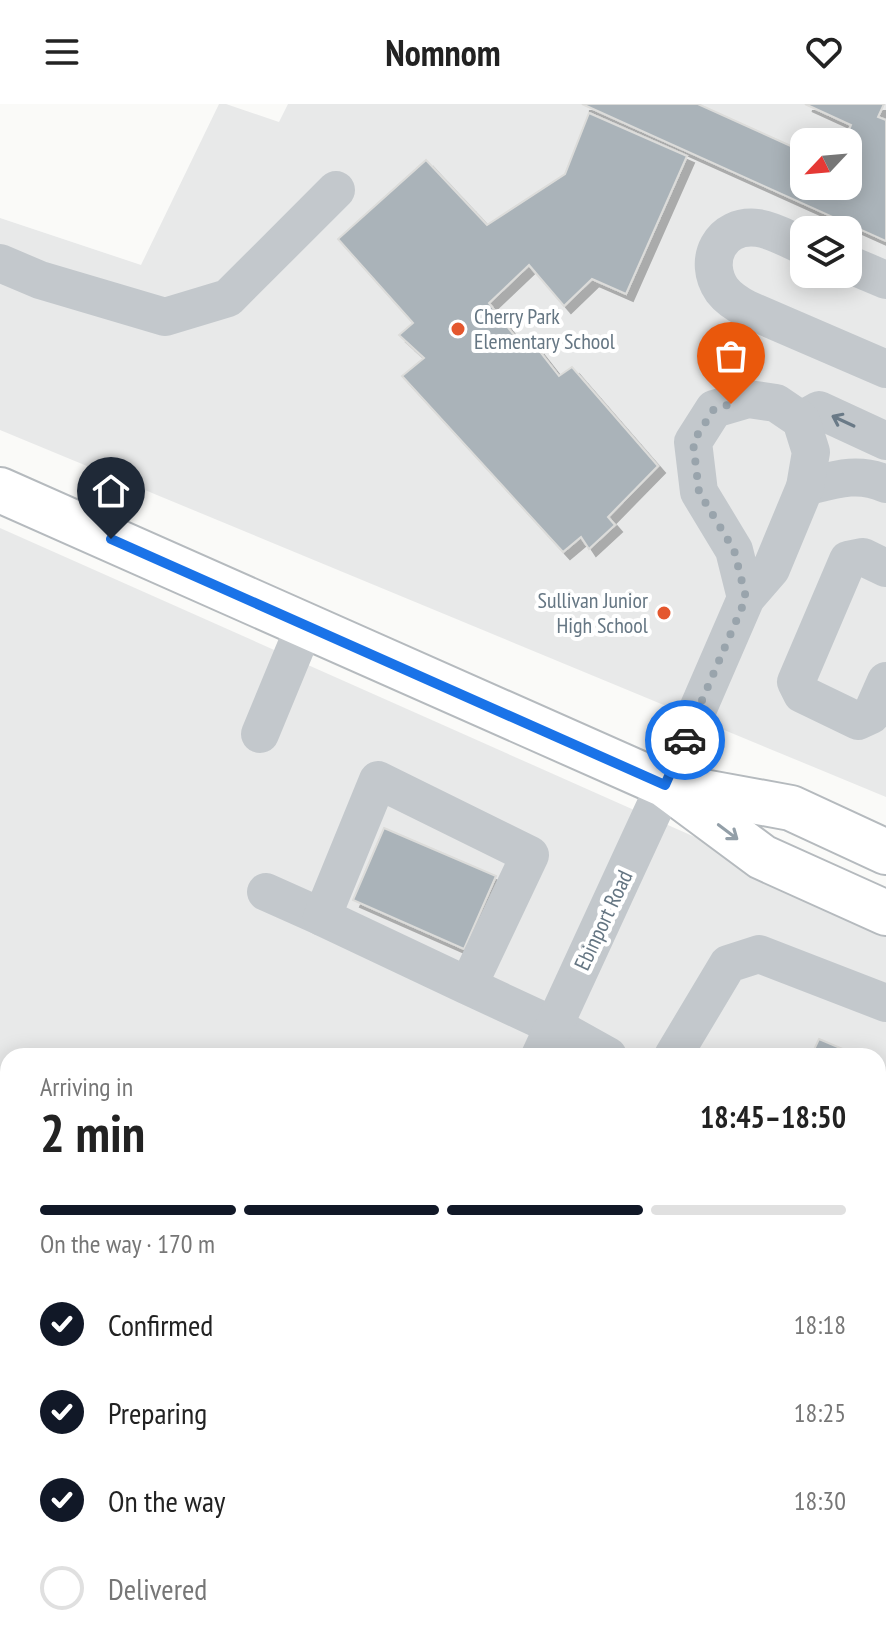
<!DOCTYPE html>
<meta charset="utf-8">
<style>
:root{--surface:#fff;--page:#f2f2f2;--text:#222;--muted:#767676;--line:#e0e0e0;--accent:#111827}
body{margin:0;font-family:"PT Sans Narrow",sans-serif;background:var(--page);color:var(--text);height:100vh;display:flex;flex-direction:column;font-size:30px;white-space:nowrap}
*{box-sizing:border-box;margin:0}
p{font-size:26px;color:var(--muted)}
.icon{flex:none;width:44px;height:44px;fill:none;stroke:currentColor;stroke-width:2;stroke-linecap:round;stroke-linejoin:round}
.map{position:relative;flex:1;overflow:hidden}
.side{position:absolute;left:0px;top:944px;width:886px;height:600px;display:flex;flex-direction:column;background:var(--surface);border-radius:24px 24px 0 0;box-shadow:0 4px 20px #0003}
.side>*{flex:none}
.needle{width:52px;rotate:244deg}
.controls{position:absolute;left:790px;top:24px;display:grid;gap:16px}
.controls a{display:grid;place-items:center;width:72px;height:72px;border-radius:16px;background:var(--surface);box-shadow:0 4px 20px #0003;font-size:40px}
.pin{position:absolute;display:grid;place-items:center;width:68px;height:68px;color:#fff;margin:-82px -34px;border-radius:50% 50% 50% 0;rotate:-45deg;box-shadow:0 0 8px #0007}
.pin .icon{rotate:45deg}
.courier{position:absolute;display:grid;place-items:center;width:80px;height:80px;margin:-40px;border:6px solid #1a73e8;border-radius:50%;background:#fff;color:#222;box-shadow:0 2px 10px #0007}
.summary em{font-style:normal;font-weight:600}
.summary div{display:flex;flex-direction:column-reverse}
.summary{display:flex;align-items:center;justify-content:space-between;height:136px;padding:0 40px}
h1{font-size:52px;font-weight:600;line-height:60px}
.bar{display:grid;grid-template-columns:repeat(4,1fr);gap:12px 8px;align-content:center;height:96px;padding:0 40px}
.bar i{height:10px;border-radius:6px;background:var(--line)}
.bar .active{background:var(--accent)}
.bar p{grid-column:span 4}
ol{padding:0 40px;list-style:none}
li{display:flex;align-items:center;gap:24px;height:88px}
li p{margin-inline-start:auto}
li .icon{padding:8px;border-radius:50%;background:var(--accent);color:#fff;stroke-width:4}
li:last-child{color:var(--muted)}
li i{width:44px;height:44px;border:4px solid var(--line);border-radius:50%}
header{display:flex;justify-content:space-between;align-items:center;height:104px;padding:0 40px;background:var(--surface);font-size:36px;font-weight:600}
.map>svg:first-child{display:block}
</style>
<header><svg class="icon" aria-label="menu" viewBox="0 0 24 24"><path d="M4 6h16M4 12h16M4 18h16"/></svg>Nomnom<svg class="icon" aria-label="heart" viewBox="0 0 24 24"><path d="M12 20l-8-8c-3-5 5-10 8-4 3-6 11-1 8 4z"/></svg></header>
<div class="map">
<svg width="886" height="1544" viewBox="0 0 886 1544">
<defs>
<filter id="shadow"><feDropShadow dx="7" dy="7" stdDeviation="0" flood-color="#0004"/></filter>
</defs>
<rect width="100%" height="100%" fill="#fafaf8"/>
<!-- built -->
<g fill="#e8e9e9" fill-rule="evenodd">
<path d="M219 0H226L279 18 288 0H886V693L0 326V114L141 161ZM804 38H848V82H804ZM804 126H848V170H804Z"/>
<polygon points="0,424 886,818 886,1525 878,1522 878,952 8,952 8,1463 0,1459"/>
<polygon points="317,1536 564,1536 560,1544 335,1544"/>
</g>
<!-- building -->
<g fill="#aab3b9" stroke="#dcdcda" stroke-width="2" filter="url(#shadow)">
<polygon points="582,0 698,0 804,48 804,82 848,82 848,38 844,38 851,21 805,0 884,0 878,13 886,16 886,137"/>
<polygon points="589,9 687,52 626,190 592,175 564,202 529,161 489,199 527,248 537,244 559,272 572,263 658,362 608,413 615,421 589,445 581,433 563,448 402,272 424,254 399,231 413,219 338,135 426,56 487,121 565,70"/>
<polygon points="384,724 496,772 464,845 353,796"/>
<polygon points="819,935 859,952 811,952"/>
<polygon points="0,1135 8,1138 8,1395 0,1391"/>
<polygon points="425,1536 480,1536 476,1544 441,1544"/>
</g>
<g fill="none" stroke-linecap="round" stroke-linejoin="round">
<!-- major casing -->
<g stroke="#b5babe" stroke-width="48">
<g id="major">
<polyline points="0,386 665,681 762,753 886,809"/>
<polyline points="676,683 791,704 886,748"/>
</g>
</g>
<!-- minor -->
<g stroke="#c3c8cc" stroke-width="38">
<path d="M804 142C790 136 773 126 758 124 720 119 702 157 722 186 729 195 737 200 747 205L886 265"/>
<polyline points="0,159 40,176 165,213 228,194 336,86"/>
<polyline points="848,160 886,176"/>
<polyline points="801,316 819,306 886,337"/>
<path d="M805 383C833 376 858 367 886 380"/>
<polyline points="886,464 863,453 848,456 796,578 802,590 858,617 871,611 886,577"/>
<polyline points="260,630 305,521"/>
<polyline points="266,788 322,813"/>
<polyline points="468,882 322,813 378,676 530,751 468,882 554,922 608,952"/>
<polyline points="540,952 665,681 746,494 734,446 699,388 693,338 714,305 748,295 776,299 801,316 811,348 805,383 771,465 746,494"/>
<polyline points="673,952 728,860 759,850 886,899"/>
<polyline points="878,1049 886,1035"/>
<polyline points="0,1107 8,1111"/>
<polyline points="878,1420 886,1411"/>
<polyline points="0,1430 8,1433"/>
<polyline points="257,1536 276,1544"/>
<polyline points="792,1544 795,1536"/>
</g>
<!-- major -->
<use href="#major" stroke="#fff" stroke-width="44"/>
</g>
<!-- one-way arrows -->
<defs><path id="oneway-shaft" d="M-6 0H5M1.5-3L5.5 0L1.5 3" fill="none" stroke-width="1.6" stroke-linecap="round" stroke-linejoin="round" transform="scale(2)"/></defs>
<use stroke="#6a7a87" href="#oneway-shaft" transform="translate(843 317) rotate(-155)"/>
<use stroke="#939fa8" href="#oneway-shaft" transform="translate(728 728) rotate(37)"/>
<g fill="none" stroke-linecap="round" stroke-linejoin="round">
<!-- done -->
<polyline stroke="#99a4ac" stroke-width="8" stroke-dasharray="0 14.4" points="685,636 746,494 734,446 699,388 693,338 714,305 731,300"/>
<!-- route -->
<polyline stroke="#1a73e8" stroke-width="10" points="111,435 665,681 685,636"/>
</g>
<!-- markers -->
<g fill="#e4572e" stroke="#fff" stroke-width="3">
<circle cx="458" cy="225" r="8"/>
<circle cx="664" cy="509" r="8"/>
</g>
<g text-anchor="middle" stroke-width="8" stroke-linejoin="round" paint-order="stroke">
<!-- poi labels -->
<g font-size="22" fill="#657683" stroke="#fff" text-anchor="start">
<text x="474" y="220">Cherry Park<tspan x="474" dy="25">Elementary School</tspan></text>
<text x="648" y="504" text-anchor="end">Sullivan Junior<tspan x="648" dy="25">High School</tspan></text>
</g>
<!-- street labels -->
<g font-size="22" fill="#657683" stroke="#fff">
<text transform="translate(603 816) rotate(-65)" y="8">Ebinport Road</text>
</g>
</g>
</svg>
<div class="controls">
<a><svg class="needle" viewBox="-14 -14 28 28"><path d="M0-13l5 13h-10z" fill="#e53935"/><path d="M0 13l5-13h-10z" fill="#767676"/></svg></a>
<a><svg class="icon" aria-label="layers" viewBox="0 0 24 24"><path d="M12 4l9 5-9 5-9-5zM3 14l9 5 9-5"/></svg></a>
</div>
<div class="pin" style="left:731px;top:300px;background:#ea580c"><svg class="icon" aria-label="bag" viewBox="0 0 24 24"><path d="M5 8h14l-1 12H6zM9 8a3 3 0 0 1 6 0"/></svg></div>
<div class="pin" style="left:111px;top:435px;background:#1f2937"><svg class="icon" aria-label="home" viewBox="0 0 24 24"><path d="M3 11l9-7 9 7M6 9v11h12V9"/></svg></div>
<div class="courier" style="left:685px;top:636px"><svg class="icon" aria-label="car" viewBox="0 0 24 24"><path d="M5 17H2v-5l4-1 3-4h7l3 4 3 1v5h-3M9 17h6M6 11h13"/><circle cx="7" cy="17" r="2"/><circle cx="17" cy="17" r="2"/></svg></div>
<section class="side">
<div class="summary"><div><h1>2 min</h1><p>Arriving in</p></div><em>18:45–18:50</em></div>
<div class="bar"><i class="active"></i><i class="active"></i><i class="active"></i><i></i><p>On the way · 170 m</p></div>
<ol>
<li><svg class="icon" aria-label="check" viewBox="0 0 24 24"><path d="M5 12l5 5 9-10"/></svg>Confirmed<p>18:18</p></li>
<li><svg class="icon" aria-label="check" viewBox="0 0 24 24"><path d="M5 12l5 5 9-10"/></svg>Preparing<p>18:25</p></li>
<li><svg class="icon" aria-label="check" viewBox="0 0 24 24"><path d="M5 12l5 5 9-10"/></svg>On the way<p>18:30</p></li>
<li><i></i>Delivered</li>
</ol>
</section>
</div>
